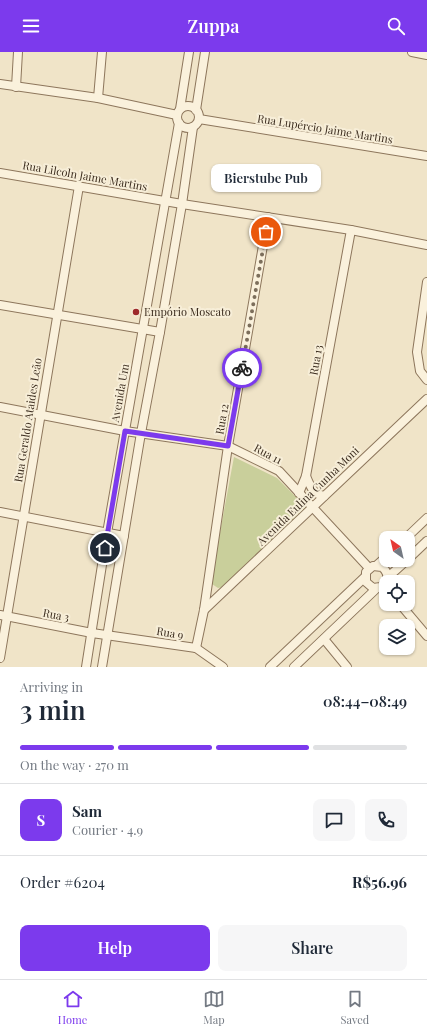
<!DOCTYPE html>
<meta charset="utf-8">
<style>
:root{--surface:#fff;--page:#f6f6f7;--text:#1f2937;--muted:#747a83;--line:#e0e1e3;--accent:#7c3aed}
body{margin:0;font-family:"Playfair Display",serif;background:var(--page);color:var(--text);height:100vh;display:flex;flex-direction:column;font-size:15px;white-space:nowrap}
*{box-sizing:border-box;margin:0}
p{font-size:13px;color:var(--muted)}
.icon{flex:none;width:22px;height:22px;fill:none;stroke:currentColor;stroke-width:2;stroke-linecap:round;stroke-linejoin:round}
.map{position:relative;height:615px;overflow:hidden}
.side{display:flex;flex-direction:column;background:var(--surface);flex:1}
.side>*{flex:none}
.needle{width:26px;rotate:326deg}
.buttons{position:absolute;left:379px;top:479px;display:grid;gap:8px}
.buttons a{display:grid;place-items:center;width:36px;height:36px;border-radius:8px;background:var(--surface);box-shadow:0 1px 3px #0004;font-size:20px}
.pin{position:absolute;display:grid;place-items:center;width:34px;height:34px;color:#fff;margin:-17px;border:2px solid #fff;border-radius:50%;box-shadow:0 1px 4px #0007}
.courier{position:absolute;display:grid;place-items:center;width:40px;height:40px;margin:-20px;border:3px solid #7c3aed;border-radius:50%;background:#fff;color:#222;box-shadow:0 1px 5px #0007}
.bubble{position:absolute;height:28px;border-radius:8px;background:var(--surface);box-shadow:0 1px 3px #0004;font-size:13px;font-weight:600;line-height:28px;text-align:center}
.overview em{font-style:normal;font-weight:600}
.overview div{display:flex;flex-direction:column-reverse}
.overview{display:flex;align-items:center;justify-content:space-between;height:68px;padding:0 20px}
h1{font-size:26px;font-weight:600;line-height:30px}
.bar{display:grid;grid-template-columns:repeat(4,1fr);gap:6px 4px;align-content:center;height:48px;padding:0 20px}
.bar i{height:5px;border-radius:3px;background:var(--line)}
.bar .current{background:var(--accent)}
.bar p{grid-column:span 4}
.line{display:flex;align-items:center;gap:10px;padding:0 20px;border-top:1px solid var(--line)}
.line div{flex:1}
.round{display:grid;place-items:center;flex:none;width:42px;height:42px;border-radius:8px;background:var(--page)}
.primary-button{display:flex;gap:8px;margin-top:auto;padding:8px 20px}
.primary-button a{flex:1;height:46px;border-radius:8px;background:var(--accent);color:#fff;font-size:16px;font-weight:600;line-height:46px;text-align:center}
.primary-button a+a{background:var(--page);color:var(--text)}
header{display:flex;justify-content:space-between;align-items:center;height:52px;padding:0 20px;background:var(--accent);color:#fff;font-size:18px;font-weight:600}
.tabs{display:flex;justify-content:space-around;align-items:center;height:56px;border-top:1px solid var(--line);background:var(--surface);font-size:11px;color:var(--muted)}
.tabs a{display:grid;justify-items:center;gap:2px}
.tabs .current{color:var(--accent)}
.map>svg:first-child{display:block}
</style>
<header><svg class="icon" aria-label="menu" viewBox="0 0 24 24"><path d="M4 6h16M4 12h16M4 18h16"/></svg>Zuppa<svg class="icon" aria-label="search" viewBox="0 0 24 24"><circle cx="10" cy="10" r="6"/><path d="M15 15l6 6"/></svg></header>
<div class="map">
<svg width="427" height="615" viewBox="0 0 427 615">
<rect width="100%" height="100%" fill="#f0e4c8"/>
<!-- green -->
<polygon fill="#c9cf9b" points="234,405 277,426 307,456 223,535 218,536 212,532 213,518"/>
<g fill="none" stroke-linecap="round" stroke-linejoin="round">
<!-- minor casing -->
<g stroke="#8d765c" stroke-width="10">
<g id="minor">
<polyline points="412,0 427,3"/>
<polyline points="0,32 98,46 177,63"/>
<polyline points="16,35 18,0"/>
<polyline points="98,46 102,0"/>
<circle cx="188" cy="65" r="11"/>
<polyline points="180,57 189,0"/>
<polyline points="196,58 205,0"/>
<polyline points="199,67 427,104"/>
<polyline points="0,121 182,152 351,178 427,193"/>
<polyline points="427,230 417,300 420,319 427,328"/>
<polyline points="0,253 160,280"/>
<polyline points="0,355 125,379 228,394 279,419 369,516"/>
<path d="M306 424C310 434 313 442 324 444"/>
<polyline points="299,441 306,424 351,178"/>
<polyline points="0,460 124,484"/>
<polyline points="406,486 427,466"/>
<polyline points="408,507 427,489"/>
<polyline points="377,513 386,505"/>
<polyline points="387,526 407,508"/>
<path d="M386 530 381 535 373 536 366 530V520L373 514 382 515C387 519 389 524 386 530"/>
<polyline points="400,552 427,584"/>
<polyline points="204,558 427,347"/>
<polyline points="0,563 92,581 196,596 223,615"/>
<polyline points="324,587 347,615"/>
<polyline points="196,596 204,558 228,394 268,165"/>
<polyline points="0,606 79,134"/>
<polyline points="86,615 107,481 179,71"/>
<polyline points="102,615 141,381 160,280 182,152 193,75"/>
<polyline points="270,615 365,525"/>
<polyline points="294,615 377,536"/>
</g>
</g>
<!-- minor -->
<use href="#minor" stroke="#faf1dc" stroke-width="8"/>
</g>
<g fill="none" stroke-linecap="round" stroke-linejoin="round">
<!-- done -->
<polyline stroke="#7c6e5b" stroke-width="4" stroke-dasharray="0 7.2" points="242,316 266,180"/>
<!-- route -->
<polyline stroke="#7c3aed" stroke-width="5" points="105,496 125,379 228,394 242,316"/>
</g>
<!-- markers -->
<circle fill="#9e2a2b" stroke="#f7eed8" stroke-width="1.5" cx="136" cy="260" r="4"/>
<g text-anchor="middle" stroke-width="4" stroke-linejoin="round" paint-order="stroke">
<!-- street labels -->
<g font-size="11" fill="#3d2e20" stroke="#f7eed8">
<text transform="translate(325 77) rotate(9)" y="4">Rua Lupércio Jaime Martins</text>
<text transform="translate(85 124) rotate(10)" y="4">Rua Lilcoln Jaime Martins</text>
<text transform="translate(316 308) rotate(-80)" y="4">Rua 13</text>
<text transform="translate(120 341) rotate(-80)" y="4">Avenida Um</text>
<text transform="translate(222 367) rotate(-80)" y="4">Rua 12</text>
<text transform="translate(28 368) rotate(-81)" y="4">Rua Geraldo Ataides Leão</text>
<text transform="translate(268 402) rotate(28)" y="4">Rua 11</text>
<text transform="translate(308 444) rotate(-44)" y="4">Avenida Eulina Cunha Moni</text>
<text transform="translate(56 563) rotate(11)" y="4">Rua 3</text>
<text transform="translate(170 581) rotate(9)" y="4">Rua 9</text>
</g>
<!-- poi labels -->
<g font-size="11" fill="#3d2e20" stroke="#f7eed8" text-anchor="start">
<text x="144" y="264">Empório Moscato</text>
</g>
</g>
</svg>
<div class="buttons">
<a><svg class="needle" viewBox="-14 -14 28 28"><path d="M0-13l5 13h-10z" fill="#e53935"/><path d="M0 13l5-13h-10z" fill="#747a83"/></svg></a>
<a><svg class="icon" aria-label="locate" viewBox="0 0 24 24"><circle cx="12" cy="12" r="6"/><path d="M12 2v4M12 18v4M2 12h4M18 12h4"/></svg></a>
<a><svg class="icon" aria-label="layers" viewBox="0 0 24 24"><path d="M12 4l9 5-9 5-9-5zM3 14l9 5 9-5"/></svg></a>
</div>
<div class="pin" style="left:266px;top:180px;background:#ea580c"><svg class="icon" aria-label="bag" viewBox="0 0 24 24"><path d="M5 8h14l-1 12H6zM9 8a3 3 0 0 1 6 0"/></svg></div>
<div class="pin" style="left:105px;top:496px;background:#1f2937"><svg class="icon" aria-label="home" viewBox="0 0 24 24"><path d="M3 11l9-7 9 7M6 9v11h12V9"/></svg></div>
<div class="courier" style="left:242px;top:316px"><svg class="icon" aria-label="bike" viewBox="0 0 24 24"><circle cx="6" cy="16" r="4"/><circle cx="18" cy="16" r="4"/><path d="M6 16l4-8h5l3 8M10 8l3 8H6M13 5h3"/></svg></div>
<div class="bubble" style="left:211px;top:112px;width:110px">Bierstube Pub</div>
</div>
<section class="side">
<div class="overview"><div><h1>3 min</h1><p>Arriving in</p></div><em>08:44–08:49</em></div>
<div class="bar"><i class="current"></i><i class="current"></i><i class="current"></i><i></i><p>On the way · 270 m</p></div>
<div class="line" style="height:72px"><b class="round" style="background:var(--accent);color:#fff">S</b><div><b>Sam</b><p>Courier · 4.9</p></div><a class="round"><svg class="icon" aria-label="chat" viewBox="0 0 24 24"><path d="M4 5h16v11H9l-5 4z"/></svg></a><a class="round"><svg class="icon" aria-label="phone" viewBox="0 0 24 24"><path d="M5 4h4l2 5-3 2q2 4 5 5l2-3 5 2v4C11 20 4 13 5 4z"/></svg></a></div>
<div class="line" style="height:52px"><div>Order #6204</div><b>R$56.96</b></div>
<div class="primary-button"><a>Help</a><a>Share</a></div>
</section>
<nav class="tabs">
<a class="current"><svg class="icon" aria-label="home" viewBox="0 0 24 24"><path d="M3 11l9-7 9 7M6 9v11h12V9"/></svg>Home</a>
<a><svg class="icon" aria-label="map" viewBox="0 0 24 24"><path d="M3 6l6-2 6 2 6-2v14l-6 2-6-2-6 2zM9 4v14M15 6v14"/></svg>Map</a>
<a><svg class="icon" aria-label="saved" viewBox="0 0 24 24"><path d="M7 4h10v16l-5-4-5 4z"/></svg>Saved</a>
</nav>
